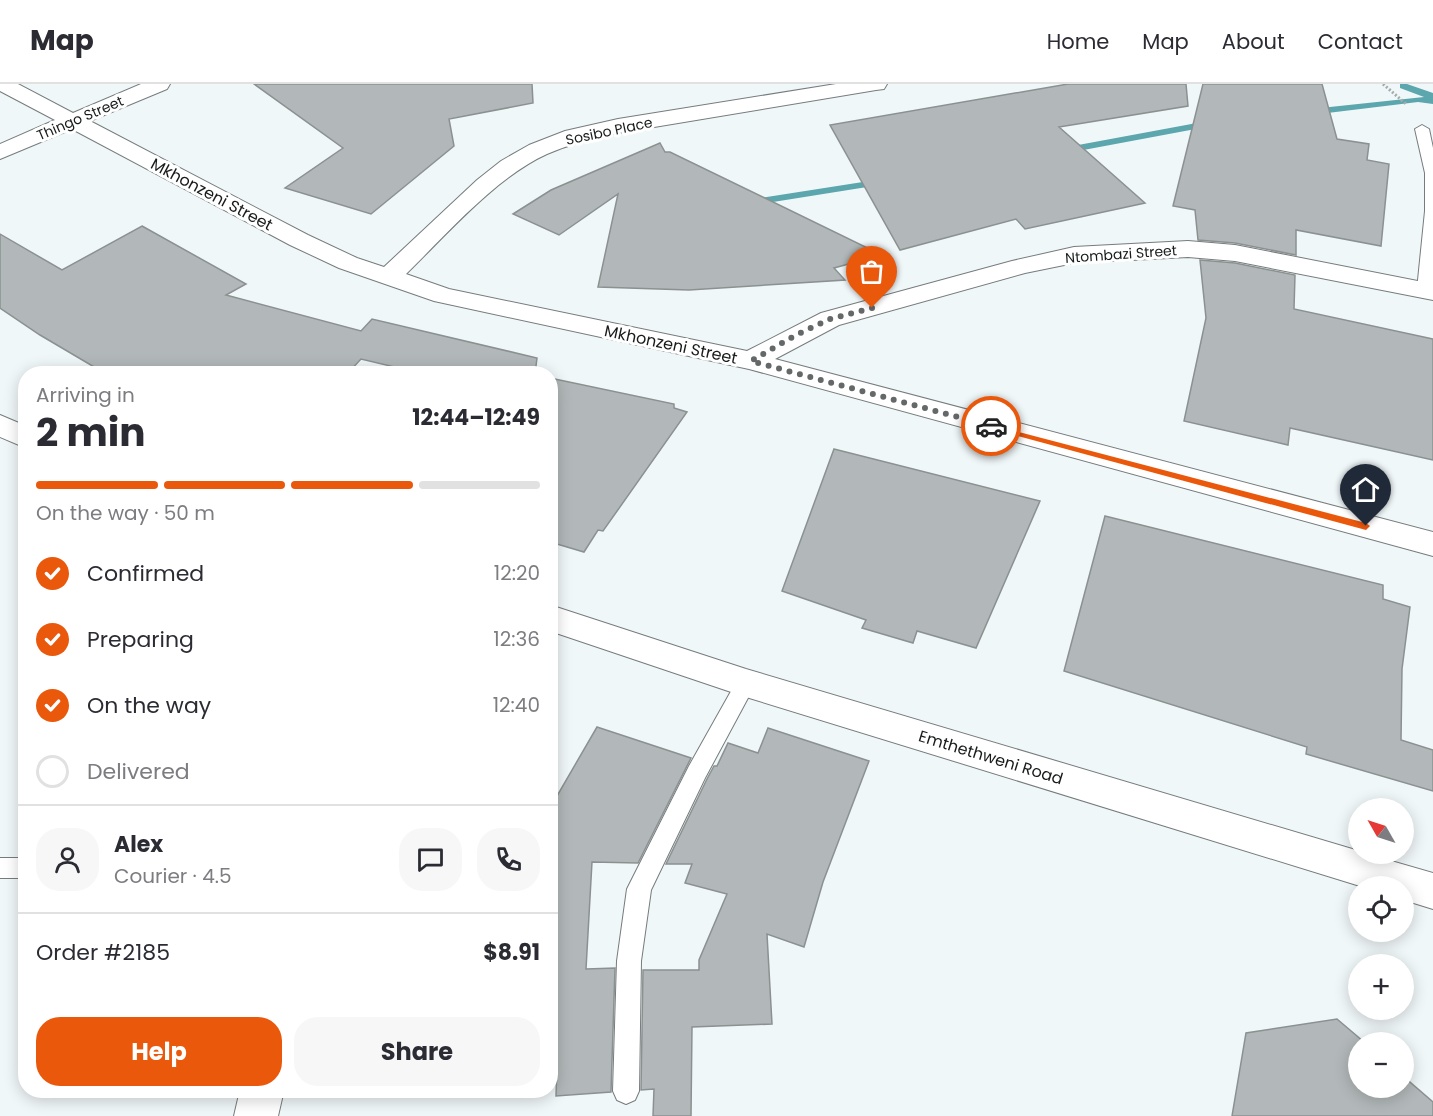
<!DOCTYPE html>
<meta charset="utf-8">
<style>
:root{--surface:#fff;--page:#f7f7f7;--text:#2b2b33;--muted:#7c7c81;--line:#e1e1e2;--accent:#ea580c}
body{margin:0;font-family:Poppins,sans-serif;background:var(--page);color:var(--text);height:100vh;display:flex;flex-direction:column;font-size:22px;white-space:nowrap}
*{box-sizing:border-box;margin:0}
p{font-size:20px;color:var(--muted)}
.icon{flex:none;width:33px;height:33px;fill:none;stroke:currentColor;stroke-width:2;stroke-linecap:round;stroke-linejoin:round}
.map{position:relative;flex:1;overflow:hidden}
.side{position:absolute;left:18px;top:282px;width:540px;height:732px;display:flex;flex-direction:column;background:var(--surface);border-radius:24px;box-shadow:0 3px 15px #0003}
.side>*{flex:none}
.needle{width:39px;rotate:309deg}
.buttons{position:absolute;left:1348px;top:714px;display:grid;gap:12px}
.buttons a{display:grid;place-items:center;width:66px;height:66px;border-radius:50%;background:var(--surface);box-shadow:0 3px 15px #0003;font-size:30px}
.pin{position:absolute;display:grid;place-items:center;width:51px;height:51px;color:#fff;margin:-62px -26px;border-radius:50% 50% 50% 0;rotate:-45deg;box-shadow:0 0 6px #0007}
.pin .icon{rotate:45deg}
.courier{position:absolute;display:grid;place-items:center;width:60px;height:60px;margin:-30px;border:4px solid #ea580c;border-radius:50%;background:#fff;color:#222;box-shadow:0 2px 8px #0007}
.headline em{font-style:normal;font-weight:700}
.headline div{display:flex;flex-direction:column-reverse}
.headline{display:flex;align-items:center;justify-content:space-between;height:102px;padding:0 18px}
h1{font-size:39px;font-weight:700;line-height:45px}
.bar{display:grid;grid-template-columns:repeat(4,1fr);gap:9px 6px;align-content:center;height:72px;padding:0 18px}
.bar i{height:8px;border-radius:4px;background:var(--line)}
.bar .selected{background:var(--accent)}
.bar p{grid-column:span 4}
.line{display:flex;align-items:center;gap:15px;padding:0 18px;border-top:2px solid var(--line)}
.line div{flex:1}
.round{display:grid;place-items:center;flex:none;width:63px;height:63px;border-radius:24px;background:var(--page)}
ol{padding:0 18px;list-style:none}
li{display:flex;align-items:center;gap:18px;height:66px}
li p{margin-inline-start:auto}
li .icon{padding:6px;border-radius:50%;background:var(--accent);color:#fff;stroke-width:4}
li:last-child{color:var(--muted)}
li i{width:33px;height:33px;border:3px solid var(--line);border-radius:50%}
.button{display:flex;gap:12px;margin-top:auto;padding:12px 18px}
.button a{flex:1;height:69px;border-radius:24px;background:var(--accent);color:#fff;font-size:24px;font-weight:700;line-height:69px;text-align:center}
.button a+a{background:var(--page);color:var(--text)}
header{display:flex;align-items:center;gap:36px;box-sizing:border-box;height:84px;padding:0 30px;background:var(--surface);border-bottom:2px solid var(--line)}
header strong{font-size:28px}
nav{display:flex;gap:33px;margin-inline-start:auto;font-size:21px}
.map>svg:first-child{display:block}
</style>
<header>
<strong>Map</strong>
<nav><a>Home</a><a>Map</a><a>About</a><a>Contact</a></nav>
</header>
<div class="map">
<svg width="1433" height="1032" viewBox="0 0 1433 1032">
<rect width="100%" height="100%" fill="#f0f7f8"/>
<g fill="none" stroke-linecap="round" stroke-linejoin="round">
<!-- stream -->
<g fill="#5ca6ae" fill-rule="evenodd">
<polygon points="1400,0 1407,0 1433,9 1433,20 1418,18 1311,31 1306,28 1311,25 1424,13 1400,4"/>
<polygon points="1213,36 1218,39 1217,41 1062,70 1057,67 1062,64"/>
<polygon points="882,95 886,96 886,100 748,122 743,119 748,116"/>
</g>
</g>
<!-- building -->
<g fill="#b2b8b9" stroke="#8b9191" stroke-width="1.5">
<polygon points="254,0 532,0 533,19 449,35 454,62 371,130 285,104 343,64"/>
<polygon points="1068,0 1186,0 1188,22 1059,43 1145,119 1025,145 1016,135 900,166 830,41"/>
<polygon points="1203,0 1322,0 1337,55 1369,60 1367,76 1389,80 1381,162 1296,146 1296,171 1235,159 1198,156 1195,126 1173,122"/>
<polygon points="660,59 665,68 670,68 882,171 834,184 845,196 689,206 598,203 618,110 559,151 513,130 551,106"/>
<polygon points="142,142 246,200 226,211 361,247 372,235 537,274 535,290 424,290 361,275 347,290 106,290 40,251 0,224 0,150 62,186"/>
<polygon points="1200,176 1235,179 1295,191 1294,225 1433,255 1433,376 1290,344 1288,361 1184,337 1206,234"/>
<polygon points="550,294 674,320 674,324 687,328 603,447 598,446 584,468 550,458"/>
<polygon points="834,365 1040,417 976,564 917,547 913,559 862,544 866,536 782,507"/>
<polygon points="1105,432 1383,501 1383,515 1410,523 1402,585 1401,656 1433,666 1433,707 1306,670 1307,663 1064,587"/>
<polygon points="597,643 691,674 638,779 592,778 586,885 615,884 611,1008 556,1012 557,981 550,985 550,724"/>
<polygon points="768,644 869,677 823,798 804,863 767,850 772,940 692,943 691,1032 653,1032 654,1005 641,1006 643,886 699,886 699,876 727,810 685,799 692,780 666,780 707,695 714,682 717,682 728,659 758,669"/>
<polygon points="1337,935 1364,958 1359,958 1359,1004 1404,1004 1404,993 1433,1018 1433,1032 1232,1032 1246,949"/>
</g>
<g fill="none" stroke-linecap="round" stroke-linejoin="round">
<!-- service casing -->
<g stroke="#767c7d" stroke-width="2">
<g id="service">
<polygon points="1422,41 1429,45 1433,64 1433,202 1430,209 1425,211 1417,206 1425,127 1425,89 1415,45"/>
<polygon points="746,591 753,593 756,599 705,694 651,806 641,877 639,1007 635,1016 626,1020 617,1016 613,1007 617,877 627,805 689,682 739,593"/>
<rect x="0" y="774" width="26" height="20"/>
</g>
</g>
<!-- minor casing -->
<g stroke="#767c7d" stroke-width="2">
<g id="minor">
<path d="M0 0H18L73 29 141 0H170L167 5 90 37 308 151 357 174 384 183 477 96 501 77 529 61 565 47 618 35 836 0H887L884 5 876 6 618 49C593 54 570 60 547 70 496 93 446 151 406 190L449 205 747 267 821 229 1012 177 1074 163 1188 157 1235 161 1433 200V216L1235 177 1188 173 1074 179 1025 189 839 241 775 275 1433 448V472L749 285 434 217 339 184 290 161 72 45 0 75V60L55 36 0 7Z"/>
<polygon points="240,1006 284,1006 278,1032 234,1032"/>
</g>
</g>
<!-- tertiary casing -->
<g stroke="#767c7d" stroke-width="2">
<g id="tertiary">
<polygon points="0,331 26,342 26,364 0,353"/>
<polygon points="550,521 746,585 1359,767 1359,770 1367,770 1433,789 1433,825 1404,816 1404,802 1360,802 746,613 550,547"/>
</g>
</g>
<!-- path -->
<polyline stroke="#a5abab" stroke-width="3" stroke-dasharray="2 2" stroke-linecap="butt" points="1383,0 1406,20"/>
<!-- service -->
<use href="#service" fill="#fff" fill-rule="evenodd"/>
<!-- minor -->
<use href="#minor" fill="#fff" fill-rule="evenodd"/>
<!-- tertiary -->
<use href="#tertiary" fill="#fff" fill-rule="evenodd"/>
</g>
<!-- route -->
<polygon fill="#ea580c" points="988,340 1366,439 1370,442 1366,446 988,344"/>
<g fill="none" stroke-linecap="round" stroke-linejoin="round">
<!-- done -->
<polyline stroke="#646868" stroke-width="6" stroke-dasharray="0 10.8" points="872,224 830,235 796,251 751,277 991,342"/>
</g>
<g text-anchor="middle" stroke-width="6" stroke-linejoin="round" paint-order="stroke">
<!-- far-street labels -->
<g font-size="14" fill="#191b1b" stroke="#fff">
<text transform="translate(80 34) rotate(-23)" y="5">Thingo Street</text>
<text transform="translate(609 47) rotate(-12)" y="5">Sosibo Place</text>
<text transform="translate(1121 170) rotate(-4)" y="5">Ntombazi Street</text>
</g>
<!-- street labels -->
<g font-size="16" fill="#191b1b" stroke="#fff">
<text transform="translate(212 110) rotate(28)" y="6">Mkhonzeni Street</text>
<text transform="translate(671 260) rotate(12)" y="6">Mkhonzeni Street</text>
<text transform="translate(991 673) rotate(17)" y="6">Emthethweni Road</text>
</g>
</g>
</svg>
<div class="buttons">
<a><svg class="needle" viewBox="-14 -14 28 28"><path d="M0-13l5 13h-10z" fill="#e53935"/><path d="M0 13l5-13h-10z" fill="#7c7c81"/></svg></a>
<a><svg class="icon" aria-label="locate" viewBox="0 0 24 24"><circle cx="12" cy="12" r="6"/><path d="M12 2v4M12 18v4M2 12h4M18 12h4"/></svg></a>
<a>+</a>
<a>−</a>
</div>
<div class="pin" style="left:872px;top:224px;background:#ea580c"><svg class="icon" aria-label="bag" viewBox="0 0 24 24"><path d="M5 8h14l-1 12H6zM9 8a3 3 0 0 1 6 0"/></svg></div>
<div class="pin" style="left:1366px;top:442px;background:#1f2937"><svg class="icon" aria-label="home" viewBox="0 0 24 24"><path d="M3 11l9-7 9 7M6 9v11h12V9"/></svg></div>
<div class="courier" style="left:991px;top:342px"><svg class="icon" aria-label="car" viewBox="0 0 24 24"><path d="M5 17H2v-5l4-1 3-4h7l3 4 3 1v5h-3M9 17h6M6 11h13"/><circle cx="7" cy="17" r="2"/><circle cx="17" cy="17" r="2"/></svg></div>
<section class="side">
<div class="headline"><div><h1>2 min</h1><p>Arriving in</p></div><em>12:44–12:49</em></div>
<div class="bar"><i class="selected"></i><i class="selected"></i><i class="selected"></i><i></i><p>On the way · 50 m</p></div>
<ol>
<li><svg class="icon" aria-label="check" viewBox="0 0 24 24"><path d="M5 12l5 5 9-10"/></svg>Confirmed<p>12:20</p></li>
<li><svg class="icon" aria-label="check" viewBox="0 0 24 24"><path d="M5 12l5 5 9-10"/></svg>Preparing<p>12:36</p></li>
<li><svg class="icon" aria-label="check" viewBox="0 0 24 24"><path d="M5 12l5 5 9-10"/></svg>On the way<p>12:40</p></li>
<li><i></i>Delivered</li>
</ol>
<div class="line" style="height:108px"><a class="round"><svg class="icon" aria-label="person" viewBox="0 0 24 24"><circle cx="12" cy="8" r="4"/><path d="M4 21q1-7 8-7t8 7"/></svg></a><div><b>Alex</b><p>Courier · 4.5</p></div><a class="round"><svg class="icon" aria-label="chat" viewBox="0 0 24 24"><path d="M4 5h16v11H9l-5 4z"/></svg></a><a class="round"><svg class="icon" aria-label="phone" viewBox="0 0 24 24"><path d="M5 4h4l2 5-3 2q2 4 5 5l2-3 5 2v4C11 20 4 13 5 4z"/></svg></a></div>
<div class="line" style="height:78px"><div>Order #2185</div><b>$8.91</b></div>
<div class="button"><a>Help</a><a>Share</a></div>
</section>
</div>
